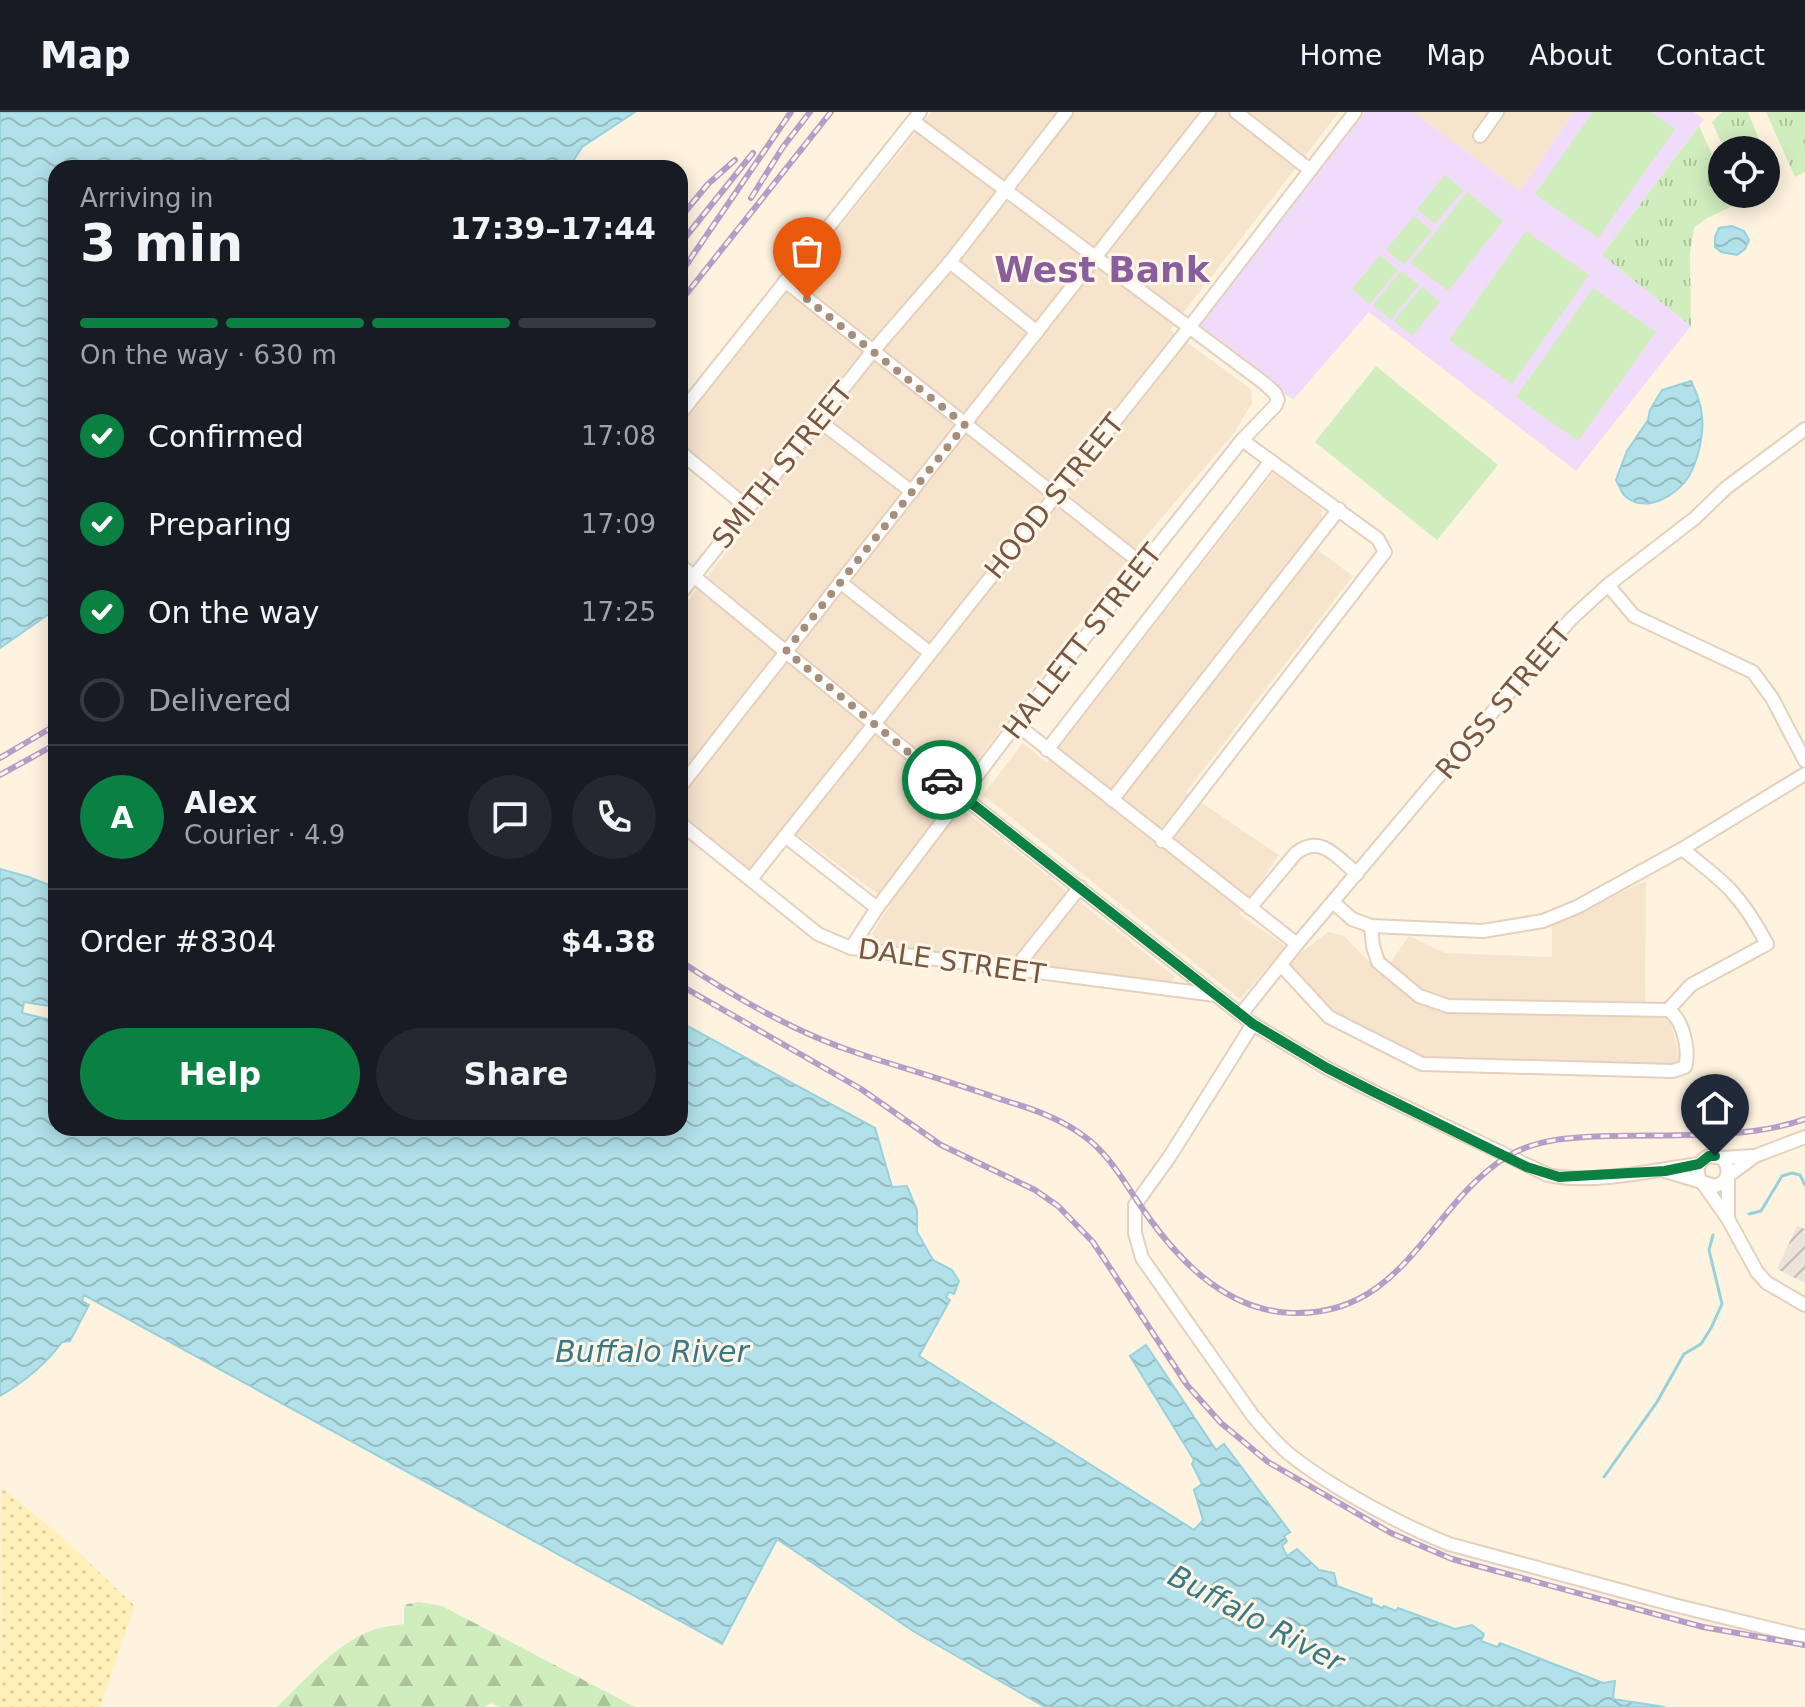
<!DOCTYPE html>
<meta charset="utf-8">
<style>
:root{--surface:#171b24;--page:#242831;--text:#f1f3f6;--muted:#9ea1a6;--line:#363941;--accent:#0b8043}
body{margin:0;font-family:"DejaVu Sans",sans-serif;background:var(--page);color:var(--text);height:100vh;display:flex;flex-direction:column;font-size:30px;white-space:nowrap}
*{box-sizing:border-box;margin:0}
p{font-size:26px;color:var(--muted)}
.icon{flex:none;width:44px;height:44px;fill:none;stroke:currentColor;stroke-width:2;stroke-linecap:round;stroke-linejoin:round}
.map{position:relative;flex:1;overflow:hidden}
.sheet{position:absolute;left:48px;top:48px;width:640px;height:976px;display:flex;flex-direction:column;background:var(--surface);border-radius:24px;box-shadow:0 4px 20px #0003}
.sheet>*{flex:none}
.tools{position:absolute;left:1708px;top:24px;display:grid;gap:16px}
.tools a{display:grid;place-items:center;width:72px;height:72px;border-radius:50%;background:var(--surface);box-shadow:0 4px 20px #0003;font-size:40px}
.pin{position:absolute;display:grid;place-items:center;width:68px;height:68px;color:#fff;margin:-82px -34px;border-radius:50% 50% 50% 0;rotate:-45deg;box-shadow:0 0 8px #0007}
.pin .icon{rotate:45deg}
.courier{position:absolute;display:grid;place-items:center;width:80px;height:80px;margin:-40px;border:6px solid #0b8043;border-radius:50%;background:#fff;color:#222;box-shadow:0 2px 10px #0007}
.summary em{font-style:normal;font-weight:800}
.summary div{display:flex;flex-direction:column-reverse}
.summary{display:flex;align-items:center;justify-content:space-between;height:136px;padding:0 32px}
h1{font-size:52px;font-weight:800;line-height:60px}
.bar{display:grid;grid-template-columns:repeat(4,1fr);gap:12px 8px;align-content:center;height:96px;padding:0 32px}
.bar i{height:10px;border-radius:6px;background:var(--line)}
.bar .active{background:var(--accent)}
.bar p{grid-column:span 4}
.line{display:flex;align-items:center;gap:20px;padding:0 32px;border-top:2px solid var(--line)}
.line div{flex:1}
.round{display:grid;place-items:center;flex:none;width:84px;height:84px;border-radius:42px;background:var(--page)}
ol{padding:0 32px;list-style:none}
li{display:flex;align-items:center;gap:24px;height:88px}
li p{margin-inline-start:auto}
li .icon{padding:8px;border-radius:50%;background:var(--accent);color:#fff;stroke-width:4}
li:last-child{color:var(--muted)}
li i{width:44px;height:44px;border:4px solid var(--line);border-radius:50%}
.primary-button{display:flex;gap:16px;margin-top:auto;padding:16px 32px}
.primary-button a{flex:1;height:92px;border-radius:48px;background:var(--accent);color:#fff;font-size:32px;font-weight:800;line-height:92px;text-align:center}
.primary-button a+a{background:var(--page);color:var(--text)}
header{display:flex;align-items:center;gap:48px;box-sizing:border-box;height:112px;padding:0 40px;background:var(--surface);border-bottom:2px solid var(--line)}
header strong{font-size:38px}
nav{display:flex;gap:44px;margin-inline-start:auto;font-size:28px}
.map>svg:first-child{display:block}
</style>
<header>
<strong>Map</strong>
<nav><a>Home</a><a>Map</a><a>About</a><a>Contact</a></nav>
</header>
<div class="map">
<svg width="1805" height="1595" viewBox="0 0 1805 1595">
<defs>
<pattern id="industrial-furrows" width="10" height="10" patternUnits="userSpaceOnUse" patternTransform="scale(2)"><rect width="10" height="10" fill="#ece4db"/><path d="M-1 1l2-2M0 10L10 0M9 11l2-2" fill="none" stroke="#c4bcb3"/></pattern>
<pattern id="grass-tufts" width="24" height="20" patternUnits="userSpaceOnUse" patternTransform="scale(2)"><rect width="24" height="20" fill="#d0edbd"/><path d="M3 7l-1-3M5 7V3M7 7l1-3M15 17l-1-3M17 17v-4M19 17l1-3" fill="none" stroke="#aec39b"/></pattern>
<pattern id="forest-firs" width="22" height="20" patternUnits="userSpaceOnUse" patternTransform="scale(2)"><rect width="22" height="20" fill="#d0edbd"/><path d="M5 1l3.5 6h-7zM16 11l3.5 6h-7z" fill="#aec39b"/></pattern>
<pattern id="sand-dots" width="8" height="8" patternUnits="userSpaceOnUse" patternTransform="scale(2)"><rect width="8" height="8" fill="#fff0b9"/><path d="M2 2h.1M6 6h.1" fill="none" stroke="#ded0a0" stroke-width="1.8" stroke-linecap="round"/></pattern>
<pattern id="water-waves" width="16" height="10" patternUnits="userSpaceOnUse" patternTransform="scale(2)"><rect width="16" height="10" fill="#b2e1ea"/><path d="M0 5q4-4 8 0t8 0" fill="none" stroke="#96b9bf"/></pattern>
</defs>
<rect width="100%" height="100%" fill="#fef3df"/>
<!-- residential -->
<g fill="#f7e4cd">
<polygon points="932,0 1339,0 1170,218 1251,277 1252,291 1234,321 1136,436 949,686 1175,865 1168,874 878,834 872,821 891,792 787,715 748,761 680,706 680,499 761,396 680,331 680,314"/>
<polygon points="1413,0 1574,0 1520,79"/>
<polygon points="1273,361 1321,396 1322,407 1305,429 1353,464 1186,680 1279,743 1239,802 1298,843 1328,820 1344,824 1382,863 1409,824 1445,841 1552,845 1552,813 1646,769 1645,903 1670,907 1680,948 1673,953 1420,946 1354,912 1321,889 1290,854 1277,845 1240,887 983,683 1023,631 1047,651"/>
</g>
<!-- industrial -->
<polygon fill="url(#industrial-furrows)" points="1797,1114 1805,1117 1805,1171 1777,1157"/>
<!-- education -->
<polygon fill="#f0dcfa" points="1365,0 1413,0 1520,79 1574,0 1694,0 1704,7 1602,143 1691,214 1576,359 1369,200 1293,288 1197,217"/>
<!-- grass -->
<g fill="url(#grass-tufts)">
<polygon points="1722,0 1748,0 1763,38 1725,38 1712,10"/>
<polygon points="1766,0 1805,0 1805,60 1795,65"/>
<polygon points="1699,14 1722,65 1722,82 1730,82 1735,93 1707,106 1694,116 1690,141 1691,214 1602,143"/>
</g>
<!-- forest -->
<path fill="url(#forest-firs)" d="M419 1490 442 1494 635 1595H499L491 1591 484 1595H277C302 1571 335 1533 368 1520 379 1515 392 1514 404 1512V1495L407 1492Z"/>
<!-- sand -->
<polygon fill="url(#sand-dots)" points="1,1375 63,1426 135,1494 100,1595 0,1595"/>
<!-- park -->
<g fill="#d0edbd">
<polygon points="1593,0 1651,0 1675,17 1598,126 1535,82"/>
<polygon points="1445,63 1463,78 1435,112 1417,97"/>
<polygon points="1467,80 1503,109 1448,179 1411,151"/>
<polygon points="1414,104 1432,119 1404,153 1386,138"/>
<polygon points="1526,119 1589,163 1512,272 1449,228"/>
<polygon points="1380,143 1398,158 1370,192 1352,177"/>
<polygon points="1401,159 1419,173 1391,208 1373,193"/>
<polygon points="1422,175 1440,190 1412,224 1394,209"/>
<polygon points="1593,176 1656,220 1578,329 1516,285"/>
<polygon points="1376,254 1498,353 1437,428 1315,330"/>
</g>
<!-- water -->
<g fill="url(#water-waves)" stroke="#97d1dc" stroke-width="2">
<polygon points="0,0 635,0 582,35 569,56 56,56 56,497 0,536"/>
<polygon points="1732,114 1744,119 1749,128 1745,137 1737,143 1721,140 1715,135 1715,125 1719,116"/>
<path d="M1691 269C1696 280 1701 291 1702 304 1704 322 1698 349 1689 364 1677 384 1645 402 1625 384 1621 380 1619 373 1616 368L1627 339 1648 308 1650 298 1662 278Z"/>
<path d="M0 757 29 765 56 776 55 895 24 890 22 901 56 909V1016H680V910L875 1016 892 1075 907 1074 917 1098V1120L933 1148 952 1158 959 1169 954 1182 949 1180 946 1185 950 1188 919 1244 1194 1418 1203 1408 1194 1378 1202 1372 1192 1352 1194 1348 1130 1244 1146 1233 1216 1338 1224 1332 1290 1420 1284 1424 1287 1429 1282 1434 1287 1444 1297 1437 1319 1458 1334 1461 1337 1474 1372 1487 1371 1491 1382 1496 1384 1494 1396 1499 1398 1496 1455 1517 1472 1513 1484 1522 1481 1529 1497 1535 1500 1531 1603 1571 1615 1569 1613 1587 1665 1595H1045L913 1519 777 1427 722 1532 84 1183 82 1189 89 1193 70 1229 62 1230C46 1252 24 1270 0 1284Z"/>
</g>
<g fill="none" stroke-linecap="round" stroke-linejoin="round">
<!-- stream -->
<g stroke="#97d1dc" stroke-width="3">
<polyline points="1749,1102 1761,1099 1782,1064 1792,1061 1800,1063 1805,1073"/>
<polyline points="1604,1365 1657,1290 1684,1242 1701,1232 1711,1216 1722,1192 1709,1138 1713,1123"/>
</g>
<!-- minor casing -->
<g stroke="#e5d0bd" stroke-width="16">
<g id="minor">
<polyline points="1236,0 1310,58"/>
<polyline points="1480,24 1497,0"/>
<polyline points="950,150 1037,220"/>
<polyline points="785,169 1142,452"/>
<polyline points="680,302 920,0"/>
<polyline points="818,308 912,380"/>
<polyline points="680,340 748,396"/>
<path d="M680 453 962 684 1253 912 1327 956 1376 981 1548 1063C1592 1073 1654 1058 1699 1052"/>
<polyline points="840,470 929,540"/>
<polyline points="1608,473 1634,504 1753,560 1772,586 1805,649"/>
<polyline points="680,482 872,240 950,150 1066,0"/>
<polyline points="1016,612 1297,832"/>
<polyline points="1047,638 1271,349"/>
<polyline points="680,675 1209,0"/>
<polyline points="1112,688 1339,397"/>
<polyline points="680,711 818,822 851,836 1215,883"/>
<polyline points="785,724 877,796"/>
<polyline points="1162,729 1385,440 1378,427 1242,328"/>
<polyline points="751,767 1188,217 1355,0"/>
<polyline points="1333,790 1352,807 1371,814 1483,819 1543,809 1577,795 1682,737 1805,662"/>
<path d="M1250 796 1296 741C1321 722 1337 745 1357 762"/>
<polyline points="851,836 877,796 1016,612 1242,328 1275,294 1278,288 1275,281 1264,271 913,9"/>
<path d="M1281 853 1329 905 1422 952 1673 959 1685 955C1690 939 1683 906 1668 898L1448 894 1419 884 1378 850 1373 834 1371 814"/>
<polyline points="1014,858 1080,775"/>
<path d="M1668 898 1691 873 1767 832C1741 783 1725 770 1682 737"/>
<polyline points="1242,901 1297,832 1571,507 1608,473 1695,406 1726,376 1805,317"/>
<path d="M1253 912 1170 1044 1135 1093V1121L1142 1146 1253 1304C1264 1317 1275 1330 1288 1341 1327 1373 1401 1413 1449 1432L1674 1493 1805 1525"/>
<path d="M1805 1025 1755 1044 1722 1046 1709 1044C1699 1049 1696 1055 1699 1066L1728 1107 1757 1160 1767 1171 1805 1193"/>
<path d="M1665 1059 1715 1074C1729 1070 1731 1057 1722 1046"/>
<polyline points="1728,1107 1728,1064 1755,1044"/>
</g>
</g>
<!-- minor -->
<use href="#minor" stroke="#fff" stroke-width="12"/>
<!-- rail casing -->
<g stroke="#b59dc8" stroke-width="6">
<g id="rail">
<polyline points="751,86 783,35 810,0"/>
<polyline points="680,106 708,72 735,48"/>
<polyline points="680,132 753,41"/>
<polyline points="680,162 791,0"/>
<polyline points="680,190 831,0"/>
<polyline points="0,646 56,613"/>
<polyline points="0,663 56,632"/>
<path d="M680 849C736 886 796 921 860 942 906 957 952 970 997 986 1026 995 1056 1004 1081 1022 1105 1038 1120 1063 1136 1087 1172 1142 1222 1199 1293 1201 1406 1204 1429 1092 1508 1044 1539 1026 1575 1025 1610 1024 1671 1022 1747 1028 1805 1007"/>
<polyline points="680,873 861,977 941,1033 1035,1078 1058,1094 1093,1130 1187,1273 1221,1311 1268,1350 1391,1421 1452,1447 1703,1515 1805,1533"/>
</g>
</g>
<!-- rail -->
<use href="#rail" stroke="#fff6e8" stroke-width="3" stroke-dasharray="9" stroke-linecap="butt"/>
</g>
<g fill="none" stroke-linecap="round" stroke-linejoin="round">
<!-- done -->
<polyline stroke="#a68e7a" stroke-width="8" stroke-dasharray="0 14.4" points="807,187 965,313 786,539 942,668"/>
<!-- route -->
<polyline stroke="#0b8043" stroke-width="10" points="942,668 1253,912 1327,956 1376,981 1527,1055 1559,1065 1665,1059 1699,1052 1709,1044 1715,1044"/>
</g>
<g text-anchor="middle" stroke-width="6" stroke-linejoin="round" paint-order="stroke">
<!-- street labels -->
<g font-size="28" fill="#775744" stroke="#fff6e8">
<text transform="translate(782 353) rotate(-51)" y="10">SMITH STREET</text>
<text transform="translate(1054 384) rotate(-51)" y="10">HOOD STREET</text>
<text transform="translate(1082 529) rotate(-52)" y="10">HALLETT STREET</text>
<text transform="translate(1503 589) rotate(-50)" y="10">ROSS STREET</text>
<text transform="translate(952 849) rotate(8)" y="10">DALE STREET</text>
</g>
<!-- water labels -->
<g font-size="30" font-style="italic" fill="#397986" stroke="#fff6e8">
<text x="652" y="1250">Buffalo River</text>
<text transform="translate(1256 1507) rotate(28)" y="10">Buffalo River</text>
</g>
<!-- district labels -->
<g font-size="36" font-weight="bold" fill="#885f9b" stroke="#fff6e8">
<text x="1102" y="170">West Bank</text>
</g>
</g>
</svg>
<div class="tools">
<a><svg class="icon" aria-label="locate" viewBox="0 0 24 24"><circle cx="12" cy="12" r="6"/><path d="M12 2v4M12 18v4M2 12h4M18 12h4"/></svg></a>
</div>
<div class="pin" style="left:807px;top:187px;background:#ea580c"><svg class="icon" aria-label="bag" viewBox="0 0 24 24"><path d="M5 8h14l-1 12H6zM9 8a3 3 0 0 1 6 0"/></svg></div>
<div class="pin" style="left:1715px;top:1044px;background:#1f2937"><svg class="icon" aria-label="home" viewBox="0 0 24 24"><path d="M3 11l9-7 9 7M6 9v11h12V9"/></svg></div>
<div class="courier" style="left:942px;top:668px"><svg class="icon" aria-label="car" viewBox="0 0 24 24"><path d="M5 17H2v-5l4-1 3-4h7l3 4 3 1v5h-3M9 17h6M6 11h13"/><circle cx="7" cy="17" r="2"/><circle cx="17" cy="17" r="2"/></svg></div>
<section class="sheet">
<div class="summary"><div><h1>3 min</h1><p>Arriving in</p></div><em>17:39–17:44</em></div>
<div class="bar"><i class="active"></i><i class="active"></i><i class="active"></i><i></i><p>On the way · 630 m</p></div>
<ol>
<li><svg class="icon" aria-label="check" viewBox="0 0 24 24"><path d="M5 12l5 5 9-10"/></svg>Confirmed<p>17:08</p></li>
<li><svg class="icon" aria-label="check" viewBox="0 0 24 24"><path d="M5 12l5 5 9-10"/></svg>Preparing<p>17:09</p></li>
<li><svg class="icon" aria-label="check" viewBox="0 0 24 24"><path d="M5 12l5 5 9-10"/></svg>On the way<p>17:25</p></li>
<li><i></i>Delivered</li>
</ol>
<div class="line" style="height:144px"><b class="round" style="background:var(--accent);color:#fff">A</b><div><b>Alex</b><p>Courier · 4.9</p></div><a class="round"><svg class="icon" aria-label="chat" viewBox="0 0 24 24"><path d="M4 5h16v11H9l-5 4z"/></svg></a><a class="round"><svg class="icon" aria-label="phone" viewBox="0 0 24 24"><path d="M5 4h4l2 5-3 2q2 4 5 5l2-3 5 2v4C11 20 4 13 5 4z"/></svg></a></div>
<div class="line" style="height:104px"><div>Order #8304</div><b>$4.38</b></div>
<div class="primary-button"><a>Help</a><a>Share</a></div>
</section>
</div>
